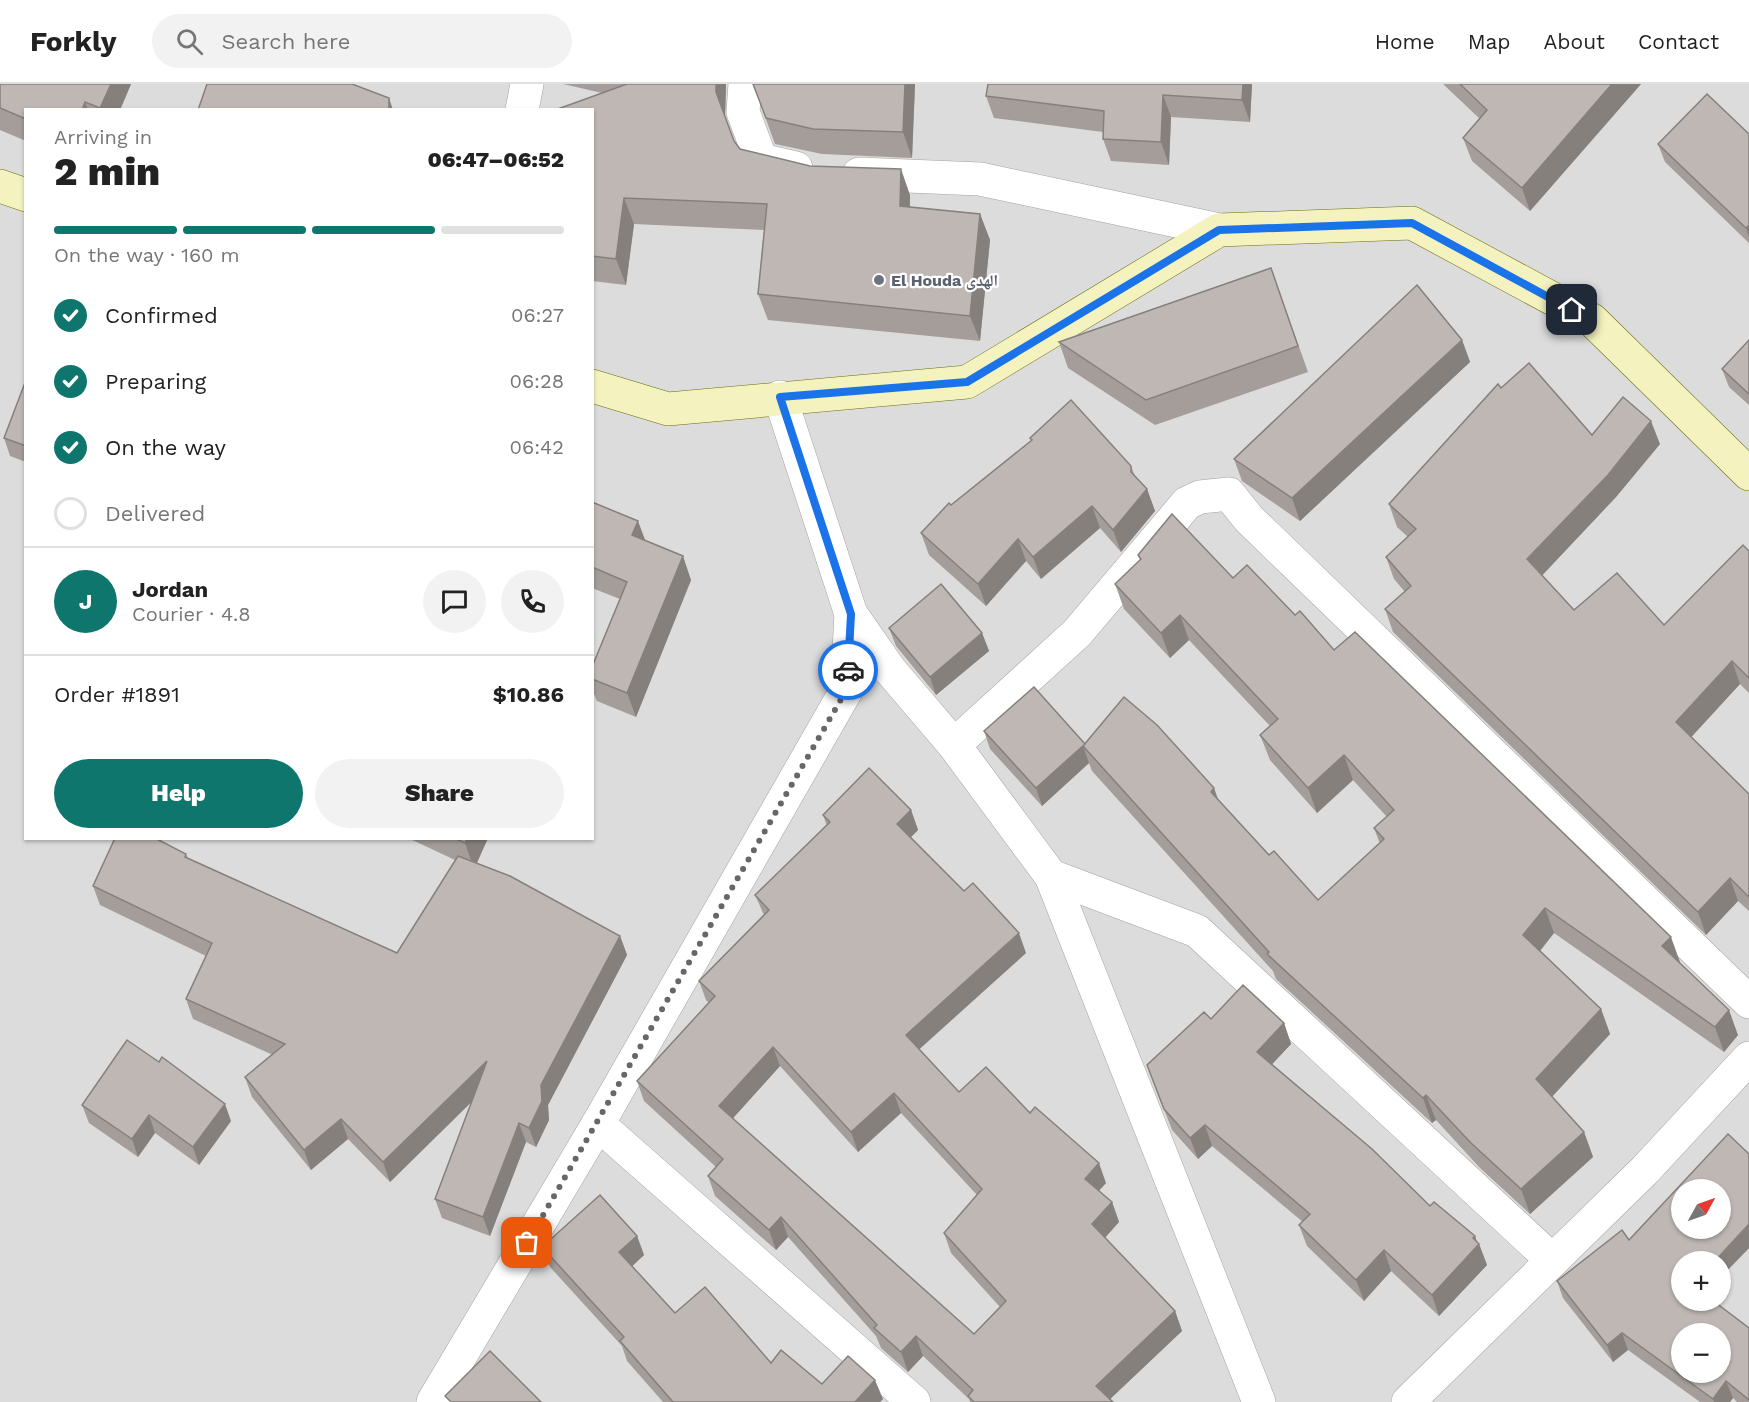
<!DOCTYPE html>
<meta charset="utf-8">
<style>
:root{--surface:#fff;--page:#f2f2f2;--text:#222;--muted:#767676;--line:#e0e0e0;--accent:#0f766e}
body{margin:0;font-family:"Work Sans","Noto Naskh Arabic",sans-serif;background:var(--page);color:var(--text);height:100vh;display:flex;flex-direction:column;font-size:22px;white-space:nowrap}
*{box-sizing:border-box;margin:0}
p{font-size:20px;color:var(--muted)}
.icon{flex:none;width:33px;height:33px;fill:none;stroke:currentColor;stroke-width:2;stroke-linecap:round;stroke-linejoin:round}
.map{position:relative;flex:1;overflow:hidden}
.drawer{position:absolute;left:24px;top:24px;width:570px;height:732px;display:flex;flex-direction:column;background:var(--surface);border-radius:0px;box-shadow:0 2px 4px #0004}
.drawer>*{flex:none}
.needle{width:39px;rotate:50deg}
.controls{position:absolute;left:1671px;top:1095px;display:grid;gap:12px}
.controls a{display:grid;place-items:center;width:60px;height:60px;border-radius:50%;background:var(--surface);box-shadow:0 2px 4px #0004;font-size:30px}
.pin{position:absolute;display:grid;place-items:center;width:51px;height:51px;color:#fff;margin:-26px;border-radius:12px;box-shadow:0 3px 9px #0006}
.courier{position:absolute;display:grid;place-items:center;width:60px;height:60px;margin:-30px;border:4px solid #1a73e8;border-radius:50%;background:#fff;color:#222;box-shadow:0 2px 8px #0007}
.head em{font-style:normal;font-weight:800}
.head div{display:flex;flex-direction:column-reverse}
.head{display:flex;align-items:center;justify-content:space-between;height:102px;padding:0 30px}
h1{font-size:39px;font-weight:800;line-height:45px}
.bar{display:grid;grid-template-columns:repeat(4,1fr);gap:9px 6px;align-content:center;height:72px;padding:0 30px}
.bar i{height:8px;border-radius:4px;background:var(--line)}
.bar .selected{background:var(--accent)}
.bar p{grid-column:span 4}
.line{display:flex;align-items:center;gap:15px;padding:0 30px;border-top:2px solid var(--line)}
.line div{flex:1}
.round{display:grid;place-items:center;flex:none;width:63px;height:63px;border-radius:32px;background:var(--page)}
ol{padding:0 30px;list-style:none}
li{display:flex;align-items:center;gap:18px;height:66px}
li p{margin-inline-start:auto}
li .icon{padding:6px;border-radius:50%;background:var(--accent);color:#fff;stroke-width:4}
li:last-child{color:var(--muted)}
li i{width:33px;height:33px;border:3px solid var(--line);border-radius:50%}
.action{display:flex;gap:12px;margin-top:auto;padding:12px 30px}
.action a{flex:1;height:69px;border-radius:36px;background:var(--accent);color:#fff;font-size:24px;font-weight:800;line-height:69px;text-align:center}
.action a+a{background:var(--page);color:var(--text)}
header{display:flex;align-items:center;gap:36px;box-sizing:border-box;height:84px;padding:0 30px;background:var(--surface);border-bottom:2px solid var(--line)}
header strong{font-size:28px}
nav{display:flex;gap:33px;margin-inline-start:auto;font-size:21px}
.search{width:420px;height:54px;background:var(--page);display:flex;align-items:center;gap:15px;box-sizing:border-box;padding:0 21px;border-radius:33px;color:var(--muted);font-size:22px}
.map>svg:first-child{display:block}
</style>
<header>
<strong>Forkly</strong>
<div class="search"><svg class="icon" aria-label="search" viewBox="0 0 24 24"><circle cx="10" cy="10" r="6"/><path d="M15 15l6 6"/></svg>Search here</div>
<nav><a>Home</a><a>Map</a><a>About</a><a>Contact</a></nav>
</header>
<div class="map">
<svg width="1749" height="1318" viewBox="0 0 1749 1318">
<rect width="100%" height="100%" fill="#efece6"/>
<!-- residential -->
<path fill="#dddcdc" fill-rule="evenodd" d="M0 0H1749V1318H0ZM26 26H592V754H26ZM1682 1106H1720V1144H1682ZM1682 1178H1720V1216H1682ZM1682 1250H1720V1288H1682Z"/>
<g fill="none" stroke-linecap="round" stroke-linejoin="round">
<!-- minor casing -->
<g stroke="#a3a3a3" stroke-width="34">
<g id="minor">
<polyline points="745,0 743,28 761,76 796,84"/>
<polyline points="522,26 527,0"/>
<polyline points="859,90 980,95 1219,146"/>
<polyline points="780,313 851,530 890,586 954,661 1051,792 1259,1318"/>
<polyline points="954,661 1077,549 1187,419 1200,413 1229,410 1249,435 1749,918"/>
<polyline points="1051,792 1197,847 1552,1176"/>
<polyline points="598,1040 914,1318"/>
<polyline points="433,1318 598,1040 847,605 851,530"/>
<polyline points="1408,1318 1645,1086 1749,974"/>
</g>
</g>
<!-- secondary casing -->
<g stroke="#6a6e0f" stroke-width="34">
<g id="secondary">
<polyline points="0,102 26,111"/>
<polyline points="592,302 668,325 967,298 1219,146 1412,139 1592,236 1749,390"/>
</g>
</g>
<!-- minor -->
<use href="#minor" stroke="#fff" stroke-width="33"/>
<!-- secondary -->
<use href="#secondary" stroke="#f4f3bf" stroke-width="33"/>
</g>
<!-- wall -->
<g fill="#a49d9a" fill-rule="evenodd">
<polygon points="0,0 131,0 120,26 26,26 26,57 0,46"/>
<polygon points="563,0 726,0 725,33 734,57 740,65 910,111 910,123 980,130 990,156 980,257 768,236 758,210 764,146 634,140 626,201 592,197 592,26 602,9"/>
<polygon points="753,0 915,0 912,74 822,70 775,60"/>
<polygon points="1252,0 1250,38 1171,33 1169,81 1111,77 1103,55 1103,48 994,34 986,12"/>
<polygon points="1443,0 1641,0 1530,127 1472,77 1463,54 1480,35"/>
<polygon points="1749,50 1749,159 1665,78 1658,60"/>
<polygon points="1271,184 1308,288 1155,341 1068,284 1059,258"/>
<polygon points="1462,256 1470,278 1300,437 1242,397 1234,375"/>
<polygon points="1749,256 1749,321 1729,303 1722,285"/>
<polygon points="26,296 26,378 10,372 4,354"/>
<polygon points="1501,304 1592,351 1660,360 1616,413 1542,491 1574,526 1664,541 1749,467 1749,609 1740,600 1691,653 1749,710 1749,827 1738,817 1706,851 1393,548 1385,525 1405,508 1394,495 1386,473 1408,453 1397,443 1389,420"/>
<polygon points="1030,354 1131,382 1135,392 1147,405 1155,427 1121,468 1100,444 1041,495 1026,477 986,522 929,471 921,449 951,421 1031,357"/>
<polygon points="592,418 645,457 691,496 636,633 597,617 592,605 592,583 620,515 592,504"/>
<polygon points="1138,471 1233,494 1295,531 1334,566 1680,878 1679,879 1738,951 1724,968 1554,849 1540,866 1601,925 1610,950 1552,1013 1584,1048 1593,1073 1530,1130 1480,1084 1436,1036 1432,1039 1276,895 1273,887 1092,687 1089,679 1042,722 990,665 984,647 1085,660 1219,716 1269,771 1318,816 1380,760 1374,744 1387,733 1353,696 1317,729 1270,676 1260,651 1270,642 1189,556 1170,574 1124,525 1115,500 1140,476"/>
<polygon points="889,544 982,549 989,567 936,611 896,562"/>
<path d="M911 726 918 746 911 753 1026 869 919 965 959 1008 1030 1029 1106 1099 1099 1107 1112 1118 1119 1138 1105 1154 1175 1227 1182 1247 1110 1315 1113 1318H970L969 1315 923 1272 908 1288 881 1264 876 1252 788 1153 776 1166 715 1112 708 1092 716 1083 644 1017 637 997 709 919 706 916 699 897 764 831 755 811 827 742 823 731ZM780 982 858 1068 901 1029 977 1111 944 1149 951 1169 1000 1223 974 1250 732 1035Z"/>
<polygon points="408,754 488,754 477,779 620,852 627,871 548,1021 549,1036 536,1063 526,1058 490,1152 442,1134 435,1115 471,1018 390,1098 348,1055 311,1086 252,1013 245,993 273,971 193,935 186,915 206,872 100,821 93,802 186,770 188,774 397,869 455,776"/>
<polygon points="1211,935 1284,939 1291,960 1272,980 1430,1122 1475,1152 1477,1158 1479,1160 1487,1181 1439,1232 1391,1187 1364,1217 1307,1162 1299,1141 1303,1138 1212,1062 1198,1075 1172,1046 1147,981"/>
<polygon points="82,1021 231,1037 199,1081 155,1049 138,1073 89,1039"/>
<polygon points="637,1152 644,1171 632,1182 675,1229 771,1279 822,1300 883,1315 880,1318 663,1318 627,1277 622,1262 550,1183 542,1163"/>
<polygon points="1629,1156 1749,1164 1720,1194 1720,1178 1682,1216 1749,1244 1749,1318 1737,1318 1733,1314 1730,1318 1700,1318 1628,1266 1613,1278 1563,1214 1557,1197"/>
</g>
<!-- shaded-wall -->
<g fill="#86807d">
<polygon points="111,0 131,0 120,26 101,26 100,24"/>
<polygon points="716,0 726,0 725,34 716,8"/>
<polygon points="905,0 915,0 912,74 903,48"/>
<polygon points="1243,0 1252,0 1250,38 1242,16"/>
<polygon points="1612,0 1641,0 1530,127 1522,104"/>
<polygon points="1163,11 1171,33 1169,81 1161,58"/>
<polygon points="389,14 393,26 389,26"/>
<polygon points="85,18 88,26 82,26"/>
<polygon points="901,85 910,111 909,147 900,122"/>
<polygon points="624,114 634,140 626,201 616,175"/>
<polygon points="980,130 990,156 980,257 970,232"/>
<polygon points="1749,141 1749,153 1746,144"/>
<polygon points="1462,256 1470,278 1300,437 1292,414"/>
<polygon points="1651,337 1660,360 1616,413 1536,498 1527,475"/>
<polygon points="1147,405 1155,427 1121,468 1113,446"/>
<polygon points="1092,422 1100,444 1041,495 1033,473"/>
<polygon points="638,437 647,461 632,451"/>
<polygon points="1018,455 1026,477 986,522 978,500"/>
<polygon points="683,472 691,496 636,633 627,609"/>
<polygon points="1180,531 1189,556 1170,574 1161,549"/>
<polygon points="982,549 989,567 936,611 930,593"/>
<polygon points="1732,577 1740,600 1684,661 1676,638"/>
<polygon points="1085,660 1083,662 1089,679 1042,722 1036,704"/>
<polygon points="1344,671 1353,696 1317,729 1308,704"/>
<polygon points="1214,704 1223,729 1211,708"/>
<polygon points="911,726 918,746 904,760 897,740"/>
<polygon points="467,754 488,754 474,785 465,759"/>
<polygon points="1730,794 1738,817 1706,851 1698,828"/>
<polygon points="1545,824 1554,849 1533,876 1523,851"/>
<polygon points="1019,849 1026,869 913,971 906,951"/>
<polygon points="620,852 627,871 548,1021 549,1036 536,1063 529,1044 541,1001"/>
<polygon points="1671,853 1680,878 1671,887 1662,862"/>
<polygon points="1601,925 1610,950 1545,1020 1536,995"/>
<polygon points="1729,926 1738,951 1724,968 1715,943"/>
<polygon points="1284,939 1291,960 1264,989 1257,968"/>
<polygon points="773,963 780,982 726,1042 719,1022"/>
<polygon points="487,977 494,996 390,1098 383,1078"/>
<polygon points="894,1009 901,1029 858,1068 851,1048"/>
<polygon points="1426,1011 1436,1036 1432,1039 1423,1014"/>
<polygon points="225,1020 231,1037 199,1081 193,1063"/>
<polygon points="149,1031 155,1049 138,1073 132,1055"/>
<polygon points="341,1035 348,1055 311,1086 304,1066"/>
<polygon points="519,1039 526,1058 490,1152 483,1133"/>
<polygon points="1205,1041 1212,1062 1198,1075 1190,1054"/>
<polygon points="1584,1048 1593,1073 1530,1130 1521,1105"/>
<polygon points="1099,1079 1106,1099 1092,1114 1085,1095"/>
<polygon points="1112,1118 1119,1138 1099,1160 1092,1140"/>
<polygon points="781,1133 788,1153 776,1166 769,1146"/>
<polygon points="1749,1140 1749,1164 1720,1194 1720,1178 1714,1178"/>
<polygon points="637,1152 644,1171 626,1188 619,1168"/>
<polygon points="1475,1152 1478,1161 1479,1160 1487,1181 1439,1232 1432,1211"/>
<polygon points="1384,1166 1391,1187 1364,1217 1356,1196"/>
<polygon points="1175,1227 1182,1247 1107,1318 1096,1302"/>
<polygon points="1622,1249 1628,1266 1613,1278 1607,1261"/>
<polygon points="916,1252 923,1272 908,1288 901,1268"/>
<polygon points="875,1296 883,1315 880,1318 855,1318"/>
<polygon points="1726,1297 1733,1314 1730,1318 1714,1318 1713,1315"/>
</g>
<!-- building -->
<g fill="#bfb7b3" stroke="#86807d" stroke-width="1.5" fill-rule="evenodd">
<polygon points="0,0 111,0 100,24 85,18 82,26 26,26 26,35 0,24"/>
<polygon points="207,0 352,0 389,14 389,26 198,26"/>
<polygon points="627,0 716,0 716,8 734,57 740,65 810,82 901,85 900,122 980,130 970,232 758,210 767,120 624,114 616,175 592,172 592,26 555,26"/>
<polygon points="753,0 905,0 903,48 813,45 766,34"/>
<polygon points="988,0 1243,0 1242,16 1163,11 1161,58 1103,55 1104,27 986,12"/>
<polygon points="1460,0 1612,0 1522,104 1463,54 1487,26"/>
<polygon points="1707,10 1749,50 1749,141 1746,144 1658,60"/>
<polygon points="1271,184 1298,262 1146,316 1059,258"/>
<polygon points="1417,201 1462,256 1292,414 1234,375"/>
<polygon points="1749,256 1749,310 1722,285"/>
<polygon points="1529,279 1592,351 1623,313 1651,337 1608,391 1527,475 1574,526 1617,489 1664,541 1743,461 1749,467 1749,594 1732,577 1676,638 1749,710 1749,813 1730,794 1698,828 1385,525 1411,502 1386,473 1416,445 1389,420 1498,300 1501,304"/>
<polygon points="26,296 26,362 4,354"/>
<polygon points="1071,316 1131,382 1131,388 1147,405 1113,446 1092,422 1033,473 1018,455 978,500 921,449 949,419 951,421 1032,356 1030,354"/>
<polygon points="592,418 638,437 632,451 683,472 627,609 592,595 592,583 627,498 592,483"/>
<polygon points="1172,430 1233,494 1247,481 1295,531 1300,527 1334,566 1355,548 1671,853 1662,862 1729,926 1715,943 1545,824 1523,851 1601,925 1536,995 1584,1048 1521,1105 1471,1059 1426,1011 1423,1014 1267,870 1269,868 1083,662 1124,613 1157,641 1214,704 1211,708 1269,771 1274,767 1318,816 1384,755 1374,744 1394,726 1344,671 1308,704 1260,651 1278,635 1180,531 1161,549 1115,500 1141,475 1138,471"/>
<polygon points="941,500 982,549 930,593 889,544"/>
<polygon points="1034,603 1085,660 1036,704 984,647"/>
<path d="M869 684 911 726 897 740 964 807 973 799 1019 849 906 951 959 1008 986 983 1030 1029 1035 1023 1099 1079 1085 1095 1112 1118 1092 1140 1175 1227 1096 1302 1113 1318H974L968 1312 973 1306 916 1252 901 1268 874 1244 877 1241 781 1133 769 1146 708 1092 723 1075 637 997 715 912 699 897 769 826 755 811 830 738 823 731ZM773 963 851 1048 894 1009 982 1105 944 1149 1006 1217 974 1250 719 1022Z"/>
<polygon points="115,754 155,754 186,770 185,773 397,869 458,772 510,792 620,852 541,1001 542,1017 529,1044 519,1039 483,1133 435,1115 487,977 383,1078 341,1035 304,1066 245,993 285,960 186,915 212,859 93,802"/>
<polygon points="454,754 467,754 465,759"/>
<polygon points="1243,901 1284,939 1257,968 1372,1065 1430,1122 1434,1118 1475,1152 1473,1154 1479,1160 1432,1211 1384,1166 1356,1196 1299,1141 1310,1130 1205,1041 1190,1054 1164,1025 1147,981 1204,928 1211,935"/>
<polygon points="127,956 159,978 162,973 225,1020 193,1063 149,1031 132,1055 82,1021"/>
<path d="M1728 1050 1749 1070V1140L1714 1178H1682V1216H1712L1749 1244V1316L1726 1297 1713 1315 1622 1249 1607 1261 1557 1197 1622 1146 1629 1156ZM1682 1106H1720V1144H1682ZM1682 1250H1720V1288H1682Z"/>
<polygon points="600,1111 637,1152 619,1168 675,1229 705,1203 771,1279 781,1266 822,1300 848,1272 875,1296 855,1318 673,1318 620,1257 624,1253 542,1163"/>
<polygon points="490,1267 541,1318 451,1318 445,1312"/>
</g>
<g fill="none" stroke-linecap="round" stroke-linejoin="round">
<!-- done -->
<polyline stroke="#686765" stroke-width="6" stroke-dasharray="0 10.8" points="527,1159 847,605 848,586"/>
<!-- route -->
<polyline stroke="#1a73e8" stroke-width="8" points="848,586 851,530 780,313 967,298 1219,146 1412,139 1572,226"/>
</g>
<!-- markers -->
<circle fill="#6b7280" stroke="#fff" stroke-width="2" cx="879" cy="196" r="6"/>
<g text-anchor="middle" stroke-width="4.5" stroke-linejoin="round" paint-order="stroke">
<!-- worship labels -->
<g font-size="16" font-weight="bold" fill="#5b616d" stroke="#fff" text-anchor="start">
<text x="891" y="202">El Houda الهدى</text>
</g>
</g>
</svg>
<div class="controls">
<a><svg class="needle" viewBox="-14 -14 28 28"><path d="M0-13l5 13h-10z" fill="#e53935"/><path d="M0 13l5-13h-10z" fill="#767676"/></svg></a>
<a>+</a>
<a>−</a>
</div>
<div class="pin" style="left:527px;top:1159px;background:#ea580c"><svg class="icon" aria-label="bag" viewBox="0 0 24 24"><path d="M5 8h14l-1 12H6zM9 8a3 3 0 0 1 6 0"/></svg></div>
<div class="pin" style="left:1572px;top:226px;background:#1f2937"><svg class="icon" aria-label="home" viewBox="0 0 24 24"><path d="M3 11l9-7 9 7M6 9v11h12V9"/></svg></div>
<div class="courier" style="left:848px;top:586px"><svg class="icon" aria-label="car" viewBox="0 0 24 24"><path d="M5 17H2v-5l4-1 3-4h7l3 4 3 1v5h-3M9 17h6M6 11h13"/><circle cx="7" cy="17" r="2"/><circle cx="17" cy="17" r="2"/></svg></div>
<section class="drawer">
<div class="head"><div><h1>2 min</h1><p>Arriving in</p></div><em>06:47–06:52</em></div>
<div class="bar"><i class="selected"></i><i class="selected"></i><i class="selected"></i><i></i><p>On the way · 160 m</p></div>
<ol>
<li><svg class="icon" aria-label="check" viewBox="0 0 24 24"><path d="M5 12l5 5 9-10"/></svg>Confirmed<p>06:27</p></li>
<li><svg class="icon" aria-label="check" viewBox="0 0 24 24"><path d="M5 12l5 5 9-10"/></svg>Preparing<p>06:28</p></li>
<li><svg class="icon" aria-label="check" viewBox="0 0 24 24"><path d="M5 12l5 5 9-10"/></svg>On the way<p>06:42</p></li>
<li><i></i>Delivered</li>
</ol>
<div class="line" style="height:108px"><b class="round" style="background:var(--accent);color:#fff">J</b><div><b>Jordan</b><p>Courier · 4.8</p></div><a class="round"><svg class="icon" aria-label="chat" viewBox="0 0 24 24"><path d="M4 5h16v11H9l-5 4z"/></svg></a><a class="round"><svg class="icon" aria-label="phone" viewBox="0 0 24 24"><path d="M5 4h4l2 5-3 2q2 4 5 5l2-3 5 2v4C11 20 4 13 5 4z"/></svg></a></div>
<div class="line" style="height:78px"><div>Order #1891</div><b>$10.86</b></div>
<div class="action"><a>Help</a><a>Share</a></div>
</section>
</div>
